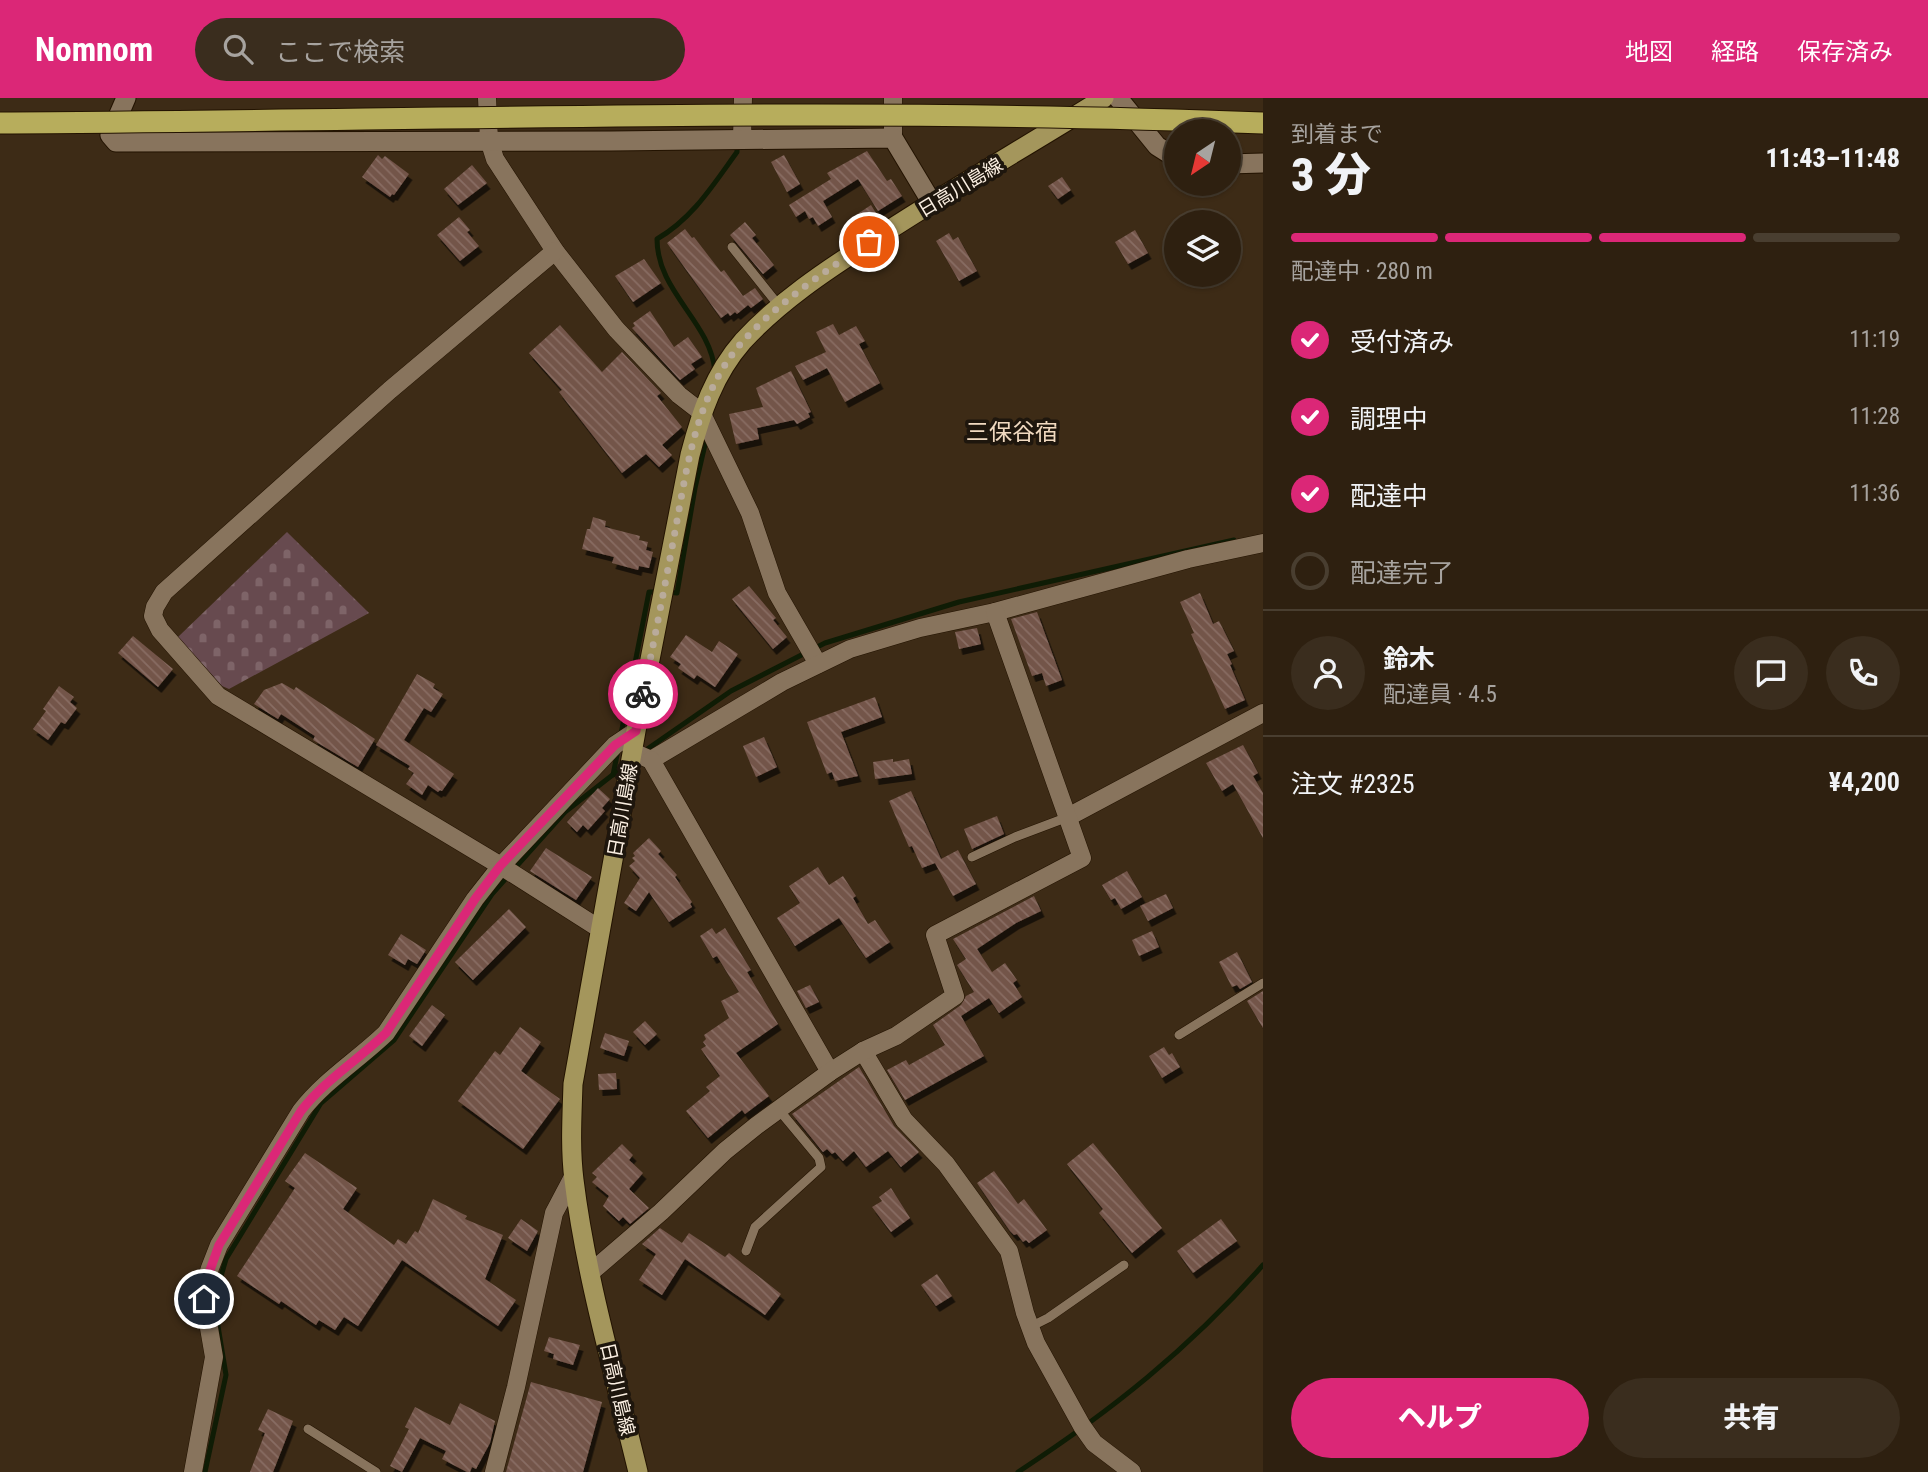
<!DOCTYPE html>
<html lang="ja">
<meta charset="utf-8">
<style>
:root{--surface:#2e2010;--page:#3a2d1e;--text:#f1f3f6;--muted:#a7a39f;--line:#493e30;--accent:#db2777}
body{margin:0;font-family:"Roboto Condensed","Noto Sans JP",sans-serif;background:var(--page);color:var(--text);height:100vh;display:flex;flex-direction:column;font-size:26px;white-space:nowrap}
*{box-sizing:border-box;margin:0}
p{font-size:23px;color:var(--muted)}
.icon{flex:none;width:38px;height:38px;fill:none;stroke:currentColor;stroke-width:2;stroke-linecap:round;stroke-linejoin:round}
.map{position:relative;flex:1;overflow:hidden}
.details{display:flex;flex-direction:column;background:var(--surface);width:665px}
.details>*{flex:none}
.needle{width:46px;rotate:215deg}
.fabs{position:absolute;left:1164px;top:21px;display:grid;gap:14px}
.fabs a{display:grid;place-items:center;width:77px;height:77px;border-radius:50%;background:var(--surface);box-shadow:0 2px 5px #0004,0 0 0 2px var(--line);font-size:35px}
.pin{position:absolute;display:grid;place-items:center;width:60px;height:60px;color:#fff;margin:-30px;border:4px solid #fff;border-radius:50%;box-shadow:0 2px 7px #0007}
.courier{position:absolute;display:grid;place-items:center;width:70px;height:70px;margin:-35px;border:5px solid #db2777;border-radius:50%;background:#fff;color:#222;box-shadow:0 2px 9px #0007}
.headline em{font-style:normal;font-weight:800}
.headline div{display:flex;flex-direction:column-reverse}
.headline{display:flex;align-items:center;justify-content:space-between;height:119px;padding:0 28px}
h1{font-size:46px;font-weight:800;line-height:52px}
.bar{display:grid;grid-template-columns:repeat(4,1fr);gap:10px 7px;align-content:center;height:84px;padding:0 28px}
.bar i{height:9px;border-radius:5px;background:var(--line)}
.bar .on{background:var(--accent)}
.bar p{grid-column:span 4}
.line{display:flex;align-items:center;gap:18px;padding:0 28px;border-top:2px solid var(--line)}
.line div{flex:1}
.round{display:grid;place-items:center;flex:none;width:74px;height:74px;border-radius:37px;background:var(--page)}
ol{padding:0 28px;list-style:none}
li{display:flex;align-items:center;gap:21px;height:77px}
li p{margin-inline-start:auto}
li .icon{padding:7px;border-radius:50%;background:var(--accent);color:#fff;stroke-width:4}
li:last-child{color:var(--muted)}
li i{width:38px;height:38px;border:4px solid var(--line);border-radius:50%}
.primary-button{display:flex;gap:14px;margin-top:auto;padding:14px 28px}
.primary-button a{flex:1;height:80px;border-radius:42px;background:var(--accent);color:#fff;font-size:28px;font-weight:800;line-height:80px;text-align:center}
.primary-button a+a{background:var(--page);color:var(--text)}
header{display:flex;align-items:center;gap:42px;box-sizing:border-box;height:98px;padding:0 35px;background:var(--accent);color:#fff}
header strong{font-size:33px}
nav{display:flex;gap:38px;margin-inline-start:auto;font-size:24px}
.search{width:490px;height:63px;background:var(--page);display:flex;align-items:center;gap:18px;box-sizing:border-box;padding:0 24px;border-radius:38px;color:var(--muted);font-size:26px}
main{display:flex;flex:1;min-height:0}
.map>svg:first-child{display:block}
</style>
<header>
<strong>Nomnom</strong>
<div class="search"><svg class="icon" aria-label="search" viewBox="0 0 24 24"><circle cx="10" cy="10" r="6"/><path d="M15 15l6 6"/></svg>ここで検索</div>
<nav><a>地図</a><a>経路</a><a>保存済み</a></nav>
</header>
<main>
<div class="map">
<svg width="1263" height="1374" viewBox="0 0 1263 1374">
<defs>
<pattern id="cemetery-stones" width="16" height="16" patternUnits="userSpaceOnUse" patternTransform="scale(1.75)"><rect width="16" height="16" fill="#674a4f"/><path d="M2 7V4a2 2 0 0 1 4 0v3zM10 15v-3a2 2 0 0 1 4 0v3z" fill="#7e6468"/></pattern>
<pattern id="building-back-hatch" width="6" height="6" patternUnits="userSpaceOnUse" patternTransform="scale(1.75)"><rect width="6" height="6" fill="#735449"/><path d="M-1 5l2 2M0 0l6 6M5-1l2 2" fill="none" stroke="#886d63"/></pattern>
<filter id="shadow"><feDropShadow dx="3.5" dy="6" stdDeviation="0" flood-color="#0009"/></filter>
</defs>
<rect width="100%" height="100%" fill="#3d2b16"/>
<!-- cemetery -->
<polygon fill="url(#cemetery-stones)" points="287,434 369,515 229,591 222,588 178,539"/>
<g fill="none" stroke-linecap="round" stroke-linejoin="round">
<!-- stream -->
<g stroke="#0f1c05" stroke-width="5">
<path d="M715 273C710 223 657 194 657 141 693 120 713 87 737 54V44"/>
<polyline points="668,494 677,495 695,390 707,338"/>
<polyline points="621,636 649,494 658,494"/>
<polyline points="643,654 731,593 825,545 959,504 1234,442"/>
<polyline points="613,677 618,652"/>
<polyline points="514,771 565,714 624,668"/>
<polyline points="205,1374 226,1277 215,1210 217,1192 226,1161 321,1005 394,942 492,796 508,778"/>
<path d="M1018 1374C1111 1313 1189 1251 1263 1167"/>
</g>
</g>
<!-- building -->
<g fill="url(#building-back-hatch)" filter="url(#shadow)">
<polygon points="867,53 887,83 891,81 902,98 878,113 858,81 823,103 832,119 818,128 813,119 809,121 805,113 796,119 789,107 831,81 827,75"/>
<polygon points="378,57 382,61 385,58 409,76 394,97 392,96 390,99 362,79"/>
<polygon points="784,57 800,86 787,94 771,64"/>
<polygon points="472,67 487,85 458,107 444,91"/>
<polygon points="1062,79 1071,92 1058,101 1048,88"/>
<polygon points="871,107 879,120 864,130 856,117"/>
<polygon points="459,119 470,132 467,134 479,148 460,163 437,137"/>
<polygon points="745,124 756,137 752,140 774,167 763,176 730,137"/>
<polygon points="685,131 692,140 694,139 721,174 724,172 743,198 755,190 763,201 751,210 748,207 737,216 735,214 730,218 728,215 721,220 667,145"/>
<polygon points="1135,132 1148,155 1128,166 1115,144"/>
<polygon points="949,135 953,142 958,139 977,173 959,183 936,143"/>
<polygon points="644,161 661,185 633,204 615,178"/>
<polygon points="650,213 674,249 688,239 702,259 691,266 695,271 680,282 632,230 635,228 633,225"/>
<polygon points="833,226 839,237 856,228 865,243 859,246 880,285 845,304 827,270 803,282 795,268 826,254 816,234"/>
<polygon points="560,227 602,274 622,254 661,295 657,298 682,329 662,347 672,357 659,369 646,356 622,375 559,294 562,292 529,255"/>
<polygon points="791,273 811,314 808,315 810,319 797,326 794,322 757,330 759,341 736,346 729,316 763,309 756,290"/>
<polygon points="593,419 606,423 605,429 640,438 639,442 648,444 646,452 653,454 649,470 639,468 638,472 612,465 614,459 582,451 587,431 590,431"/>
<polygon points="749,488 776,520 773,522 787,539 773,551 732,501"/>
<polygon points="1200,495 1213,526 1219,523 1234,553 1227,556 1232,566 1230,567 1245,602 1225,611 1191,536 1194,535 1180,504"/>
<polygon points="1037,514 1062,582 1046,588 1042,575 1032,578 1011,521"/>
<polygon points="977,530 981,546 959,551 955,534"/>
<polygon points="686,537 712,554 719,543 738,556 715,589 697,577 694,581 678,570 681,566 670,559"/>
<polygon points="133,538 173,571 158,589 118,555"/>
<polygon points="417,576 435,586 433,590 443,596 431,614 424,610 404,642 454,676 442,693 440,692 438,694 428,687 422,697 406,686 414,675 408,671 410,668 376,647"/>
<polygon points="282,585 294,592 296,589 375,641 358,669 313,642 315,638 281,616 278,621 254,606 264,592"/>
<polygon points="59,588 74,599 70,604 77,610 65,626 61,624 48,642 33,631 46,613 43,611"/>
<polygon points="875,599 882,619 841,634 858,678 835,683 832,674 827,676 807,624"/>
<polygon points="764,639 777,669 756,679 743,648"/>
<polygon points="1243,647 1258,675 1253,678 1263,695 1263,740 1233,686 1222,693 1206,665"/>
<polygon points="893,661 893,664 909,661 912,676 875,681 873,664"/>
<polygon points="598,690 610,701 602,710 605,713 588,732 583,727 577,734 567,724"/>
<polygon points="911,693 941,761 958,752 976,786 953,798 935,765 922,770 912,748 909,749 889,703"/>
<polygon points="997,718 1004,736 972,751 964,731"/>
<polygon points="649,740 661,753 658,756 677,777 675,779 692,804 690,806 692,809 669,824 649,794 636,813 624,805 640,780 629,768 635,763 632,760 635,758 633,755"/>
<polygon points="546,750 592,779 576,802 530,773"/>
<polygon points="818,769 829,787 843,778 856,798 853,800 868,826 875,822 890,844 866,860 839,820 795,848 777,820 800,805 789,788"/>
<polygon points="1127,773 1142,799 1121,811 1115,800 1111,802 1102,787"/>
<polygon points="1166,796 1173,810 1148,823 1140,808"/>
<polygon points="1034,798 1041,813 1016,825 977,851 992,874 1005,865 1017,882 1013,885 1022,899 999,915 989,900 961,918 984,958 905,1002 887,972 906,962 909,967 945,947 933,927 961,907 966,898 974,894 957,867 966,861 953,841"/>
<polygon points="509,811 526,829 473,882 455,864"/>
<polygon points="712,830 716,836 725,830 751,872 747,874 778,926 736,955 769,998 745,1016 742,1012 708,1040 686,1013 710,993 706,989 720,978 701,951 706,948 703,944 706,941 704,937 729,920 721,903 739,894 717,858 713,860 700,838"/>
<polygon points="1152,833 1159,849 1139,858 1132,842"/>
<polygon points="401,836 426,852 417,866 408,861 405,867 388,857"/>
<polygon points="1237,854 1252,884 1240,891 1237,887 1232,889 1219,864"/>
<polygon points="810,887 819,904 806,910 797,893"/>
<polygon points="1263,893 1263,930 1247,903"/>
<polygon points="432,907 445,917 422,948 409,938"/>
<polygon points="645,923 657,936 645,947 633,934"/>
<polygon points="520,929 541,944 521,973 560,1001 523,1051 458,1003 495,953 500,957"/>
<polygon points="605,935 629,943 624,958 600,950"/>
<polygon points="1164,949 1169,957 1172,955 1180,969 1162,980 1149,958"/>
<polygon points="859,969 894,1028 919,1054 901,1069 888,1053 866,1069 854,1053 843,1063 835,1054 832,1056 827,1051 823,1054 792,1016"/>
<polygon points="616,975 617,991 599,992 598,976"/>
<polygon points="1093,1045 1162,1130 1132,1155 1099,1115 1103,1111 1067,1066"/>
<polygon points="622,1046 633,1057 629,1062 643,1075 629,1091 649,1110 630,1126 623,1119 619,1123 603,1108 609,1098 592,1084 597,1079 592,1075"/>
<polygon points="305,1055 357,1090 343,1111 394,1147 398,1141 406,1146 415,1133 418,1135 433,1101 467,1118 465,1121 503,1137 485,1181 516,1202 498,1228 402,1162 358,1228 344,1219 335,1232 319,1222 316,1227 281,1203 279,1206 237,1178 295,1090 285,1083"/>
<polygon points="994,1073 1018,1106 1024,1101 1047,1132 1029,1145 1026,1142 1023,1144 1017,1136 1014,1137 1010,1133 977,1085"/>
<polygon points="891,1090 910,1120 891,1134 872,1109 882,1103 879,1099"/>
<polygon points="521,1121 538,1133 527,1153 508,1140"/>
<polygon points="1221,1121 1237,1143 1193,1175 1177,1153"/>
<polygon points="660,1130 682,1145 689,1135 725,1159 729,1155 781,1196 765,1217 685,1161 662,1197 639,1182 656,1156 642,1146"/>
<polygon points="937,1176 952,1198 936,1208 921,1187"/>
<polygon points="549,1239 580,1247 573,1267 553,1261 554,1256 544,1253"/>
<polygon points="531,1284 602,1304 583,1374 506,1374"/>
<polygon points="460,1305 495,1323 490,1345 476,1371 472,1369 470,1374 467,1374 442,1361 446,1353 420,1340 402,1374 390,1368 409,1331 405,1329 415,1309 450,1327"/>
<polygon points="268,1311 293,1323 273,1374 250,1374 265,1335 258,1332"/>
</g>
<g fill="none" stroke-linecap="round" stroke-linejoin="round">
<!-- service casing -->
<g stroke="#231301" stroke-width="10">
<g id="service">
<polyline points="732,149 780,209"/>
<polyline points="972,759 1015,739 1068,719"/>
<polyline points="1179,937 1263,885"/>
<polyline points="746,1153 755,1129 821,1069 819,1060 779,1012"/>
<polyline points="1030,1229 1048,1220 1124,1167"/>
<polyline points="308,1331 376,1374"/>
</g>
</g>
<!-- minor casing -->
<g stroke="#231301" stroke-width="19">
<g id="minor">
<polyline points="487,0 489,42 495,61 555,153 616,231 679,297 701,314 750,415 777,495 818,566"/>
<polyline points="893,40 893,0"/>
<polyline points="742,41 743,0"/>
<polyline points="555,153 390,292 164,494 155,509 153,518 160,532 218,598 501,768 600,831"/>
<polyline points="633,654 651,662 782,584 850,551 920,530 995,514 1188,461 1263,445"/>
<polyline points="651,662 830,974"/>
<polyline points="1068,719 1263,615"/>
<polyline points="863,953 904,1022 946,1066 1009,1153 1025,1215 1036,1245 1082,1328 1094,1345 1132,1374"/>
<polyline points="590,1175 661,1114 725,1053 756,1028 830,974 863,953 896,938 955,898 935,837 1082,760 995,514"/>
<path d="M193 1374 214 1259 204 1201 205 1186 210 1170 219 1147 301 1013C325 982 358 962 386 935L475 801 501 768 615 647 636 633"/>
<polyline points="494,1374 516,1289 554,1115 573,1079"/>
</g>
</g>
<!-- tertiary casing -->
<g stroke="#231301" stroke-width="21">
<g id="tertiary">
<polyline points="126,0 110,37 116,44 611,43 893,40 932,105"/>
<polyline points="1118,0 1157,48 1176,60"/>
<polyline points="1228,66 1263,65"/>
</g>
</g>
<!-- primary casing -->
<g stroke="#231301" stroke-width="21">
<path id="primary" d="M638 1374C615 1278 586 1180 574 1082 570 1050 572 1018 573 986L636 633 690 357C701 315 714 276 743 243 779 204 825 173 869 145 946 94 1026 49 1104 0"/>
</g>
<!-- service -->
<use href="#service" stroke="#88745d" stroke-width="9"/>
<!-- minor -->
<use href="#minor" stroke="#88745d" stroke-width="18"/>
<!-- tertiary -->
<use href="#tertiary" stroke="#88745d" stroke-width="19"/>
<!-- primary -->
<use href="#primary" stroke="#a4965c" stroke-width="19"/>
<!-- motorway-bridge casing -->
<g stroke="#231301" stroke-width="23" stroke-linecap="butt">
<path id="motorway-bridge" d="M0 25C421 23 842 8 1263 25"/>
</g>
<!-- motorway-bridge -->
<use href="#motorway-bridge" stroke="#b7ad5c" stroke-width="21"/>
</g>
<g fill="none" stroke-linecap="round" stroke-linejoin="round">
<!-- done -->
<path stroke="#b9ab9b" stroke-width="7" stroke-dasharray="0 12.6" d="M643 596C654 544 664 492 674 439 687 371 695 296 744 242 780 203 826 173 869 144"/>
<!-- route -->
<path stroke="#db2777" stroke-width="9" d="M204 1201 205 1186 219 1147 301 1013C325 982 358 962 386 935L475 801 500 768 615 647 636 633 643 596"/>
</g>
<g text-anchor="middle" stroke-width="7" stroke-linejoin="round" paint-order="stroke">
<!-- street labels -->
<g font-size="19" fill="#fcf0e3" stroke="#1e160d">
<text transform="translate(960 89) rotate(-31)" y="7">日高川島線</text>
<text transform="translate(622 712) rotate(-80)" y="7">日高川島線</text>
<text transform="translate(618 1291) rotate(77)" y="7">日高川島線</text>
</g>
<!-- quarter labels -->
<g font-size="23" fill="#f0d9c0" stroke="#1e160d">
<text x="1012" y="342">三保谷宿</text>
</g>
</g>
</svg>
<div class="fabs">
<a><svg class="needle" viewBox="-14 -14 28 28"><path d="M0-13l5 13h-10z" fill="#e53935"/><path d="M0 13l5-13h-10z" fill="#a7a39f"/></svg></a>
<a><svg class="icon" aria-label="layers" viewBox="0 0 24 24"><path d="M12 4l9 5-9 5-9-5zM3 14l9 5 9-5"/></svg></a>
</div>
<div class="pin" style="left:869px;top:144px;background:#ea580c"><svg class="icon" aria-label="bag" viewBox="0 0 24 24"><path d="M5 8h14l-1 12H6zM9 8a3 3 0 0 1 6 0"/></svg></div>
<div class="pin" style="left:204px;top:1201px;background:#1f2937"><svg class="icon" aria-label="home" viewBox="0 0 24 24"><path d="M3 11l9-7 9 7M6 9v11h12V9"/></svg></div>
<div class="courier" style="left:643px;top:596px"><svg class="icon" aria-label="bike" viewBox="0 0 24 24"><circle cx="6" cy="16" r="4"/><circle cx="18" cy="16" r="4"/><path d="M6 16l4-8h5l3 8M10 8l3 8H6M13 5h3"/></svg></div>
</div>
<section class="details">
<div class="headline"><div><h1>3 分</h1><p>到着まで</p></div><em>11:43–11:48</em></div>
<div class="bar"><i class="on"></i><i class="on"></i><i class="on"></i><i></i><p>配達中 · 280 m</p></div>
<ol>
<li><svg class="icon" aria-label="check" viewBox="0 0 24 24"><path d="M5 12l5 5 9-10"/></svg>受付済み<p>11:19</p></li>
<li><svg class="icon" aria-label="check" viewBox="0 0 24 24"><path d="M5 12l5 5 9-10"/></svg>調理中<p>11:28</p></li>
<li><svg class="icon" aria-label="check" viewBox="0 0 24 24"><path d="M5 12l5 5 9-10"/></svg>配達中<p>11:36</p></li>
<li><i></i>配達完了</li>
</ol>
<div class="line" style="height:126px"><a class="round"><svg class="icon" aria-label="person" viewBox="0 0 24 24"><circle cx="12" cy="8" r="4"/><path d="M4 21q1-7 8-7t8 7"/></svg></a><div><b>鈴木</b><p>配達員 · 4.5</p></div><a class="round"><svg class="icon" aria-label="chat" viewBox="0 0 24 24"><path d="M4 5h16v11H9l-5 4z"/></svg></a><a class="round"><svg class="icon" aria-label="phone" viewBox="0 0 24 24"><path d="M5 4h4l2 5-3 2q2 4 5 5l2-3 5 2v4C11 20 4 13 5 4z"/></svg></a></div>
<div class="line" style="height:91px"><div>注文 #2325</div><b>¥4,200</b></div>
<div class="primary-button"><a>ヘルプ</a><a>共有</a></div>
</section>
</main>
